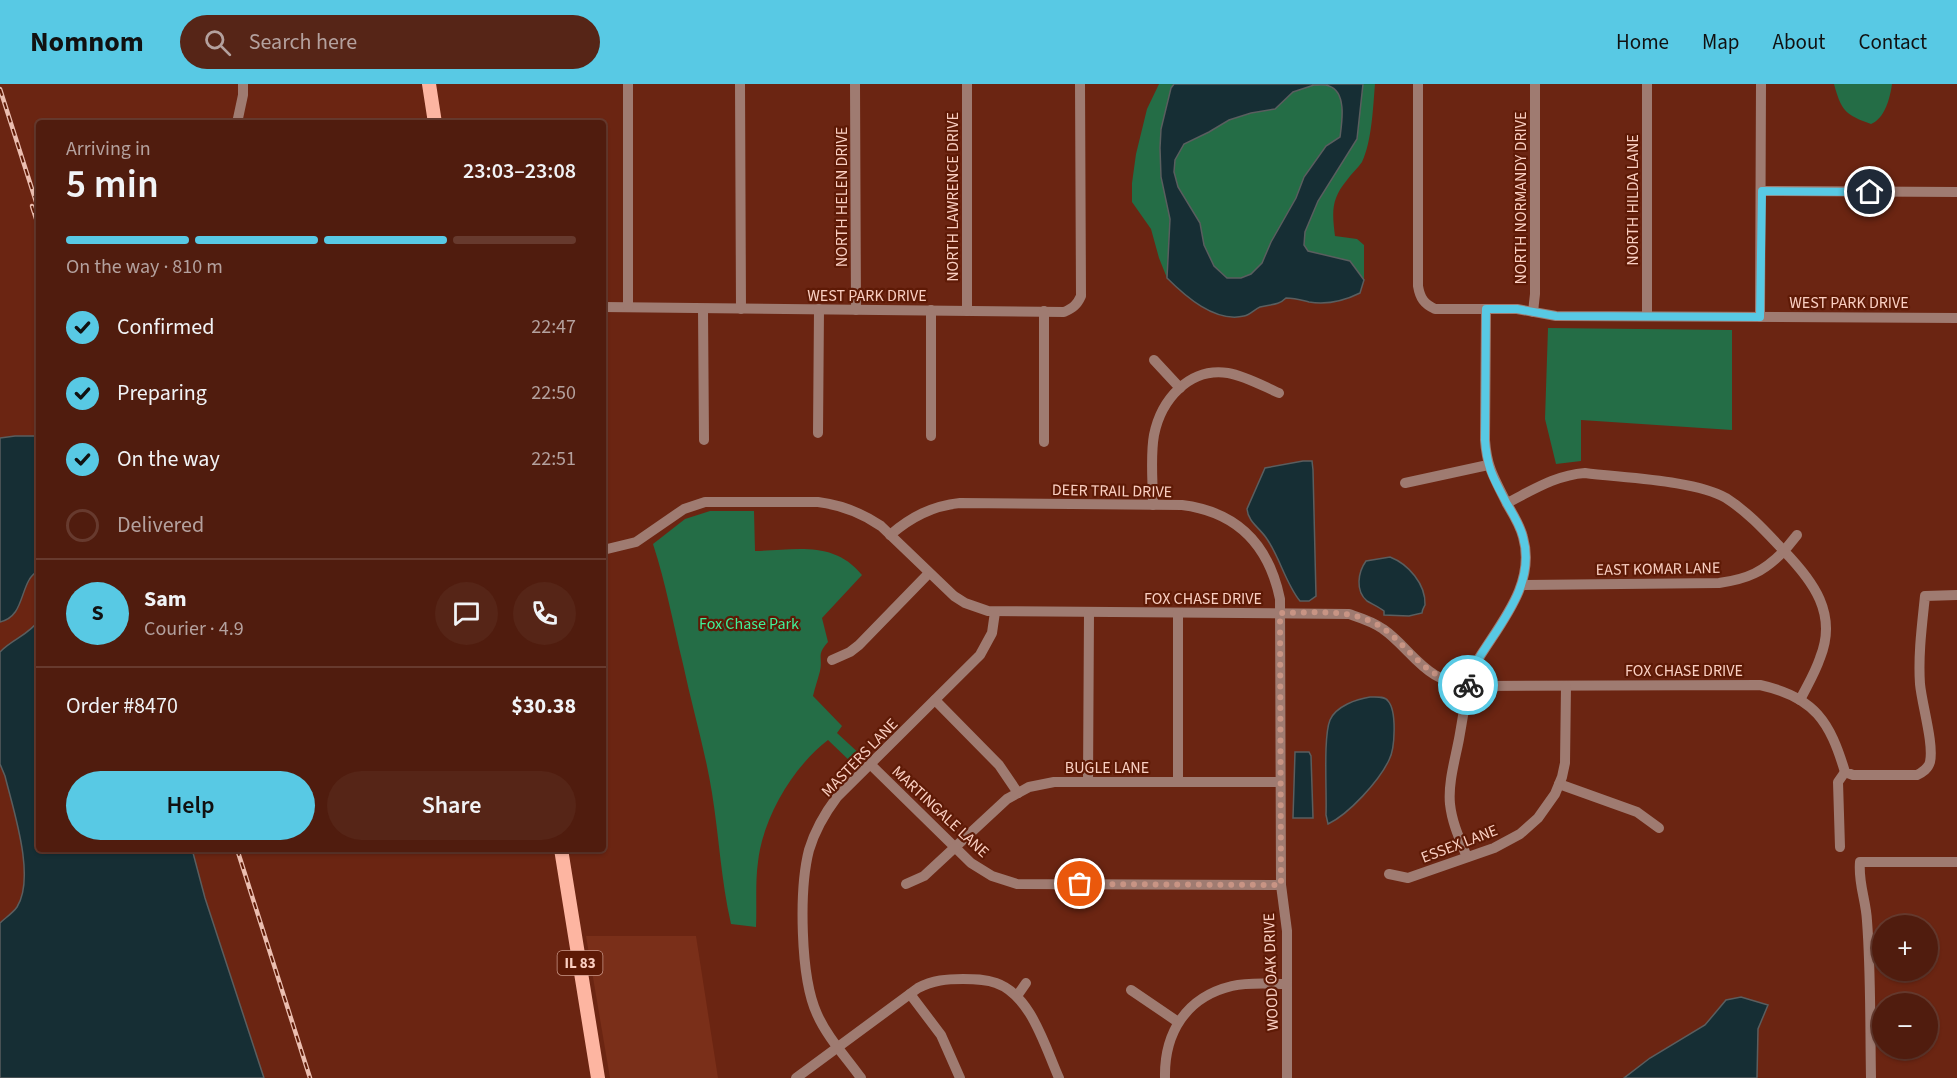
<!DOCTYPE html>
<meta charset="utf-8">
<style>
:root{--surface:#501c0e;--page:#562517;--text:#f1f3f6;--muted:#b4a19e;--line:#673a2e;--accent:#58c9e4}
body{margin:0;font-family:"Source Sans 3",sans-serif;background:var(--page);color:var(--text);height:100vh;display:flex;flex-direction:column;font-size:22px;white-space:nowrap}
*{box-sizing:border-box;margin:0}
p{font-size:20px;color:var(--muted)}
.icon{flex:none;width:33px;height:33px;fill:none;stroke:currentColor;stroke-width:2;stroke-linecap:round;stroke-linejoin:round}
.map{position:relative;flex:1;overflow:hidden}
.details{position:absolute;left:36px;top:36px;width:570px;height:732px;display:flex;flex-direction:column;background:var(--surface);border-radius:6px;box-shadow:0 2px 4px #0004,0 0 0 2px var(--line)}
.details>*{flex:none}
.controls{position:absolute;left:1872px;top:831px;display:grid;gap:12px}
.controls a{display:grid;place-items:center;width:66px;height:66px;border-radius:50%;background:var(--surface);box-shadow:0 2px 4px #0004,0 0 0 2px var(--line);font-size:30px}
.pin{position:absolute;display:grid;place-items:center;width:51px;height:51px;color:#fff;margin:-26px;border:3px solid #fff;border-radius:50%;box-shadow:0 2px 6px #0007}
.courier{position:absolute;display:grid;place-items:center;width:60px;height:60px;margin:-30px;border:4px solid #58c9e4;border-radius:50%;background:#fff;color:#222;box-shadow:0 2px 8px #0007}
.headline em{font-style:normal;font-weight:600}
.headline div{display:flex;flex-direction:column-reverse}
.headline{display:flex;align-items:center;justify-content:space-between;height:102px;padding:0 30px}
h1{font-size:39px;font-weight:600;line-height:45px}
.bar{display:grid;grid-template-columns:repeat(4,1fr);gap:9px 6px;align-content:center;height:72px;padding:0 30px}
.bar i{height:8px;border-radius:4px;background:var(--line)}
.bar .current{background:var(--accent)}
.bar p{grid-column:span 4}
.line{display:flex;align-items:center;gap:15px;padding:0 30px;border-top:2px solid var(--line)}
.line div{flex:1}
.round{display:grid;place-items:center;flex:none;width:63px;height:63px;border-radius:32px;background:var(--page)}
ol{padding:0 30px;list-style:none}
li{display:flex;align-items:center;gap:18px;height:66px}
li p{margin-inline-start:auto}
li .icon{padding:6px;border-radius:50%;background:var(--accent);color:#111;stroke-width:4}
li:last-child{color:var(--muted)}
li i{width:33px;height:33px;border:3px solid var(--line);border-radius:50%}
.cta{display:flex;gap:12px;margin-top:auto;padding:12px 30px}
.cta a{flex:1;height:69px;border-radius:36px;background:var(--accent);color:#111;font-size:24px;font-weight:600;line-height:69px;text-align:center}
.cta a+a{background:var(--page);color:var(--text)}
header{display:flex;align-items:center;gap:36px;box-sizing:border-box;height:84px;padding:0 30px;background:var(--accent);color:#111}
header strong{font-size:28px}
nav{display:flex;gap:33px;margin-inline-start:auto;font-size:21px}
.search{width:420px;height:54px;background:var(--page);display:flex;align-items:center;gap:15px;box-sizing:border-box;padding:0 21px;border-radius:33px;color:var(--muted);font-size:22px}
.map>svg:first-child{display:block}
</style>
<header>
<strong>Nomnom</strong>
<div class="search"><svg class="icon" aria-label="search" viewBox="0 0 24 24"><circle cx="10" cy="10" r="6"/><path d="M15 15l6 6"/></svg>Search here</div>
<nav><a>Home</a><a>Map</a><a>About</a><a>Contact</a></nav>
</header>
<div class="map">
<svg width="1957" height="994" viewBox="0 0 1957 994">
<rect width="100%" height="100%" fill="#6b2512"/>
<!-- built -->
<polygon fill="#7a2f19" points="586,852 696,852 718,994 610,994"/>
<!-- green -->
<g fill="#246d46">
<polygon points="1159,0 1174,0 1171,4 1161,45 1160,64 1161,93 1170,135 1167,194 1159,174 1151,145 1132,118 1132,99 1136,70 1147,25"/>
<path d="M1363 0H1375C1373 23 1372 57 1362 78 1358 84 1351 90 1347 96 1331 115 1332 128 1335 152L1357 155 1364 161V196L1350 177 1308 167 1304 161 1305 148 1318 117 1357 55Z"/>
<path d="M1834 0H1892C1890 14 1885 34 1871 40 1845 31 1841 26 1834 0Z"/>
<path d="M1314 1C1319 1 1325 0 1329 2 1347 8 1342 38 1340 53L1326 62 1304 93 1296 114 1271 158 1262 179 1251 190 1241 194H1227L1214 182 1204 161 1200 139 1178 103 1174 88 1175 76 1184 60 1209 48 1229 36 1251 29 1275 25 1293 8Z"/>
<polygon points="1548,244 1732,246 1732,346 1581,336 1581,377 1556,380 1545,335"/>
<path d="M710 427H754L755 467C795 466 834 456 862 491L822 534 828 558C816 571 823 573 820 587 818 595 815 603 813 612L842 642 837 649 862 672 853 680 828 656C793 683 763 733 758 778 755 799 757 821 756 843L731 840C721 796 719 752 712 709 705 665 692 623 683 580 673 539 666 500 653 460L685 435Z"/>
</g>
<!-- water -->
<g fill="#162e34" stroke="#5a5e5f" stroke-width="1.5" fill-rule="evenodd">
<path d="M1174 0H1363L1357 55 1318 117 1305 148 1304 161 1308 167 1350 177 1364 196 1360 209C1344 217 1328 221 1309 218 1301 216 1295 214 1286 214 1278 222 1270 220 1260 223 1255 225 1250 231 1244 232 1215 239 1185 212 1167 194L1170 135 1161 93 1160 64 1161 45 1171 4ZM1314 1C1319 1 1325 0 1329 2 1347 8 1342 38 1340 53L1326 62 1304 93 1296 114 1271 158 1262 179 1251 190 1241 194H1227L1214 182 1204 161 1200 139 1178 103 1174 88 1175 76 1184 60 1209 48 1229 36 1251 29 1275 25 1293 8Z"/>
<path d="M15 352H39V485C36 488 31 492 29 496 20 512 21 533 0 538V354Z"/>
<path d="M1303 377H1312L1313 386 1316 512 1309 517H1300C1286 500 1280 474 1267 455 1260 444 1248 438 1247 425L1265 384Z"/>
<path d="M1390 473C1408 480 1426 500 1425 521 1424 523 1422 526 1422 529L1409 532 1384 531V527C1379 523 1372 520 1367 517 1355 507 1358 488 1366 477Z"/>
<path d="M39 536V765H192L205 814 264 994H0V839C5 834 13 829 17 823 36 793 13 725 5 692L0 680V568C12 555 29 551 39 536Z"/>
<path d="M1370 613C1376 613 1385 612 1388 617 1397 627 1395 665 1389 676 1379 697 1349 730 1328 740L1326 731C1327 709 1323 653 1330 636 1336 622 1357 615 1370 613Z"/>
<polygon points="1295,668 1309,668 1311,672 1313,734 1293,734"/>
<polygon points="1741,913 1768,921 1758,945 1757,994 1624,994 1650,974 1705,941 1726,916"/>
</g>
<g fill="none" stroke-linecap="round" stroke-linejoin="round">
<!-- minor -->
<g stroke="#9f7b71" stroke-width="10">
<polyline points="740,0 741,225"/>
<polyline points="855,0 856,226"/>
<path d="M1418 0V202C1420 214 1424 220 1435 225H1517L1556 232 1957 234"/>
<polyline points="1647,0 1647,232"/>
<polyline points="237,39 243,11 243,0"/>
<polyline points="1762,107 1957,108"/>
<path d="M603 223 1064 228C1073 224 1077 221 1081 212L1080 0"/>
<polyline points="628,223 628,0"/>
<polyline points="703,225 704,356"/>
<polyline points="931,226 931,352"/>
<polyline points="967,227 967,0"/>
<polyline points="1044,227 1044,358"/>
<polyline points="1533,228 1535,210 1535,0"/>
<polyline points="1760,233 1761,0"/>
<polyline points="1154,276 1180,304"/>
<polyline points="818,349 819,225"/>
<polyline points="1405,399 1488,381"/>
<path d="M1507 419C1533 406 1556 391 1585 389 1623 394 1695 396 1726 414 1748 428 1766 448 1784 467 1763 488 1748 495 1719 499L1522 501"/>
<path d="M1153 421C1153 398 1150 373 1154 351 1161 316 1189 283 1228 289 1245 292 1263 302 1279 309"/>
<path d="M890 451C911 433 932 422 960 419L1182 421C1238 428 1269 462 1280 515L1281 801 1287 847V994"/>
<path d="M1797 451 1784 467C1813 497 1838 530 1820 574 1815 589 1807 602 1800 616"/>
<path d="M603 466 636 458 684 425 705 418H818C842 421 862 429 881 442L954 512 965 519 988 527 1349 530C1361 534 1372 537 1383 545 1402 558 1415 579 1435 591 1449 599 1464 601 1480 602L1760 601C1815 613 1830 638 1845 688L1853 691H1917C1923 688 1928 685 1930 678 1934 660 1922 621 1920 600 1918 571 1922 541 1925 512L1957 511"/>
<polyline points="832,576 850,568 859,561 929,489"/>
<polyline points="935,616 999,681 1018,709"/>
<polyline points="870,680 971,779 992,792 1017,800 1281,801"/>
<polyline points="1088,698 1089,529"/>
<polyline points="1178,698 1178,529"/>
<polyline points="1559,700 1637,728 1659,744"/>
<polyline points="1840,763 1838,698 1845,688"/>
<path d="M1467 773C1460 756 1452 739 1450 720 1448 699 1455 676 1459 655 1464 628 1467 598 1479 574 1502 537 1536 499 1523 453 1520 441 1513 430 1507 420 1495 395 1487 385 1485 356L1486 225"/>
<polyline points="1389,790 1408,794 1494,764 1520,750 1538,734 1555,710 1562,693 1565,679 1566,602"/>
<polyline points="906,800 924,792 1007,715 1029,703 1054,698 1280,698"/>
<polyline points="1131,906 1178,938"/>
<polyline points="910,910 941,951 960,994"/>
<polyline points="1017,912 1026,899"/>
<path d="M796 994 918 904C933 896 947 895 963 895 974 895 985 895 996 899 1031 911 1045 963 1059 994"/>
<path d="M861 994C846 973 827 953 817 930 800 893 799 805 809 766 815 746 825 729 837 713L980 571 992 549 995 528"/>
<path d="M1165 994C1164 949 1186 913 1232 902 1250 898 1269 900 1287 900"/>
<path d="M1871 994C1870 942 1871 889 1867 837 1866 816 1858 799 1860 778H1957"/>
</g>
<!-- major -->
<g stroke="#fdb5a1" stroke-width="14">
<polyline points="429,0 435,39"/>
<polyline points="561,765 598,994"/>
</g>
<!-- rail casing -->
<g stroke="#ebbeb0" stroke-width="4.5">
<g id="rail">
<polyline points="0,5 39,127"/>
<polyline points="32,122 39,144"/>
<polyline points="237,765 310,994"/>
</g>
</g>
<!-- rail -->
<use href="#rail" stroke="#5e1a06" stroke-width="2" stroke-dasharray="7" stroke-linecap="butt"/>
</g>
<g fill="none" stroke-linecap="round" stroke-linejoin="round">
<!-- done -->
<path stroke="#c89484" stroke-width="6" stroke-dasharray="0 10.8" d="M1080 800 1281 801 1280 529C1309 529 1340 525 1368 536 1407 552 1417 595 1468 601"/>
<!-- route -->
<path stroke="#58c9e4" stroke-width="8" d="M1468 601H1470L1474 583 1479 574C1502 537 1536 499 1523 453 1520 441 1513 430 1507 420 1494 395 1487 385 1485 356L1486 225H1517L1556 232 1760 233 1762 107 1870 108"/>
</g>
<g text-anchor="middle" stroke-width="4.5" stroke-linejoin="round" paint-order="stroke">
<!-- shield labels -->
<rect fill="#5e1a06" stroke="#cb998a" stroke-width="1.5" x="557.5" y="867" width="45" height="24" rx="4.5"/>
<g font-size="15" font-weight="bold" fill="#facfc2">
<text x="580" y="884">IL 83</text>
</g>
<!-- street labels -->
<g font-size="16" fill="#facfc2" stroke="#5e1a06">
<text transform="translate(841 113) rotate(-90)" y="6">NORTH HELEN DRIVE</text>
<text transform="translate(952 113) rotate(-90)" y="6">NORTH LAWRENCE DRIVE</text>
<text transform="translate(1520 114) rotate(-90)" y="6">NORTH NORMANDY DRIVE</text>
<text transform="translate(1632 116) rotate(-90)" y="6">NORTH HILDA LANE</text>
<text x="867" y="217">WEST PARK DRIVE</text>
<text x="1849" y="224">WEST PARK DRIVE</text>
<text transform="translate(1112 406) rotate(1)" y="6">DEER TRAIL DRIVE</text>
<text transform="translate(1658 484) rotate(-1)" y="6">EAST KOMAR LANE</text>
<text x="1203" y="520">FOX CHASE DRIVE</text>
<text x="1684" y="592">FOX CHASE DRIVE</text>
<text transform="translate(859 673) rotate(-46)" y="6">MASTERS LANE</text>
<text x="1107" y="689">BUGLE LANE</text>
<text transform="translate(941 727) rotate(43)" y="6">MARTINGALE LANE</text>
<text transform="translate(1459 759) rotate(-21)" y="6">ESSEX LANE</text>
<text transform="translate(1270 888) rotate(-92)" y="6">WOOD OAK DRIVE</text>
</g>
<!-- park labels -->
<g font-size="16" fill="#3ef199" stroke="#5e1a06">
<text x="749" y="545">Fox Chase Park</text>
</g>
</g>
</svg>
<div class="controls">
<a>+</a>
<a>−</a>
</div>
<div class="pin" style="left:1080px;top:800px;background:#ea580c"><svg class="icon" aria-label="bag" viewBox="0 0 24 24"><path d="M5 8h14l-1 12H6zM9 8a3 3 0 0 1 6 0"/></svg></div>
<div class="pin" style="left:1870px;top:108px;background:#1f2937"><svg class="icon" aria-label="home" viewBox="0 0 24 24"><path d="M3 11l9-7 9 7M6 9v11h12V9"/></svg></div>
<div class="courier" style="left:1468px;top:601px"><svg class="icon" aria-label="bike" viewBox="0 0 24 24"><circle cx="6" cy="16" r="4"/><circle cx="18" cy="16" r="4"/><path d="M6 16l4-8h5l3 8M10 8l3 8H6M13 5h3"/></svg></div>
<section class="details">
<div class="headline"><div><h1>5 min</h1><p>Arriving in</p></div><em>23:03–23:08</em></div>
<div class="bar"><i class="current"></i><i class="current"></i><i class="current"></i><i></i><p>On the way · 810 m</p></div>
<ol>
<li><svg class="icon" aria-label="check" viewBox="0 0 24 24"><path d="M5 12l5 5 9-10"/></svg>Confirmed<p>22:47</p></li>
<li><svg class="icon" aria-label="check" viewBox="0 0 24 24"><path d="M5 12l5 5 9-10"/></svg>Preparing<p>22:50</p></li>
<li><svg class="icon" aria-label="check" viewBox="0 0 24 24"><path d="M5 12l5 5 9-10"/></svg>On the way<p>22:51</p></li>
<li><i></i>Delivered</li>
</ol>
<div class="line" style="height:108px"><b class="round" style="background:var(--accent);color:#111">S</b><div><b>Sam</b><p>Courier · 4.9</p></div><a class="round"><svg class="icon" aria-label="chat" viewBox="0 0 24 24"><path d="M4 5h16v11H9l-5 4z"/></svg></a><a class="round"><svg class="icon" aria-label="phone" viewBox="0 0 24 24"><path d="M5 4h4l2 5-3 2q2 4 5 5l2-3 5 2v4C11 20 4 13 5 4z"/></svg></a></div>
<div class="line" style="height:78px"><div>Order #8470</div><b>$30.38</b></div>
<div class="cta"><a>Help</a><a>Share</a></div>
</section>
</div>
